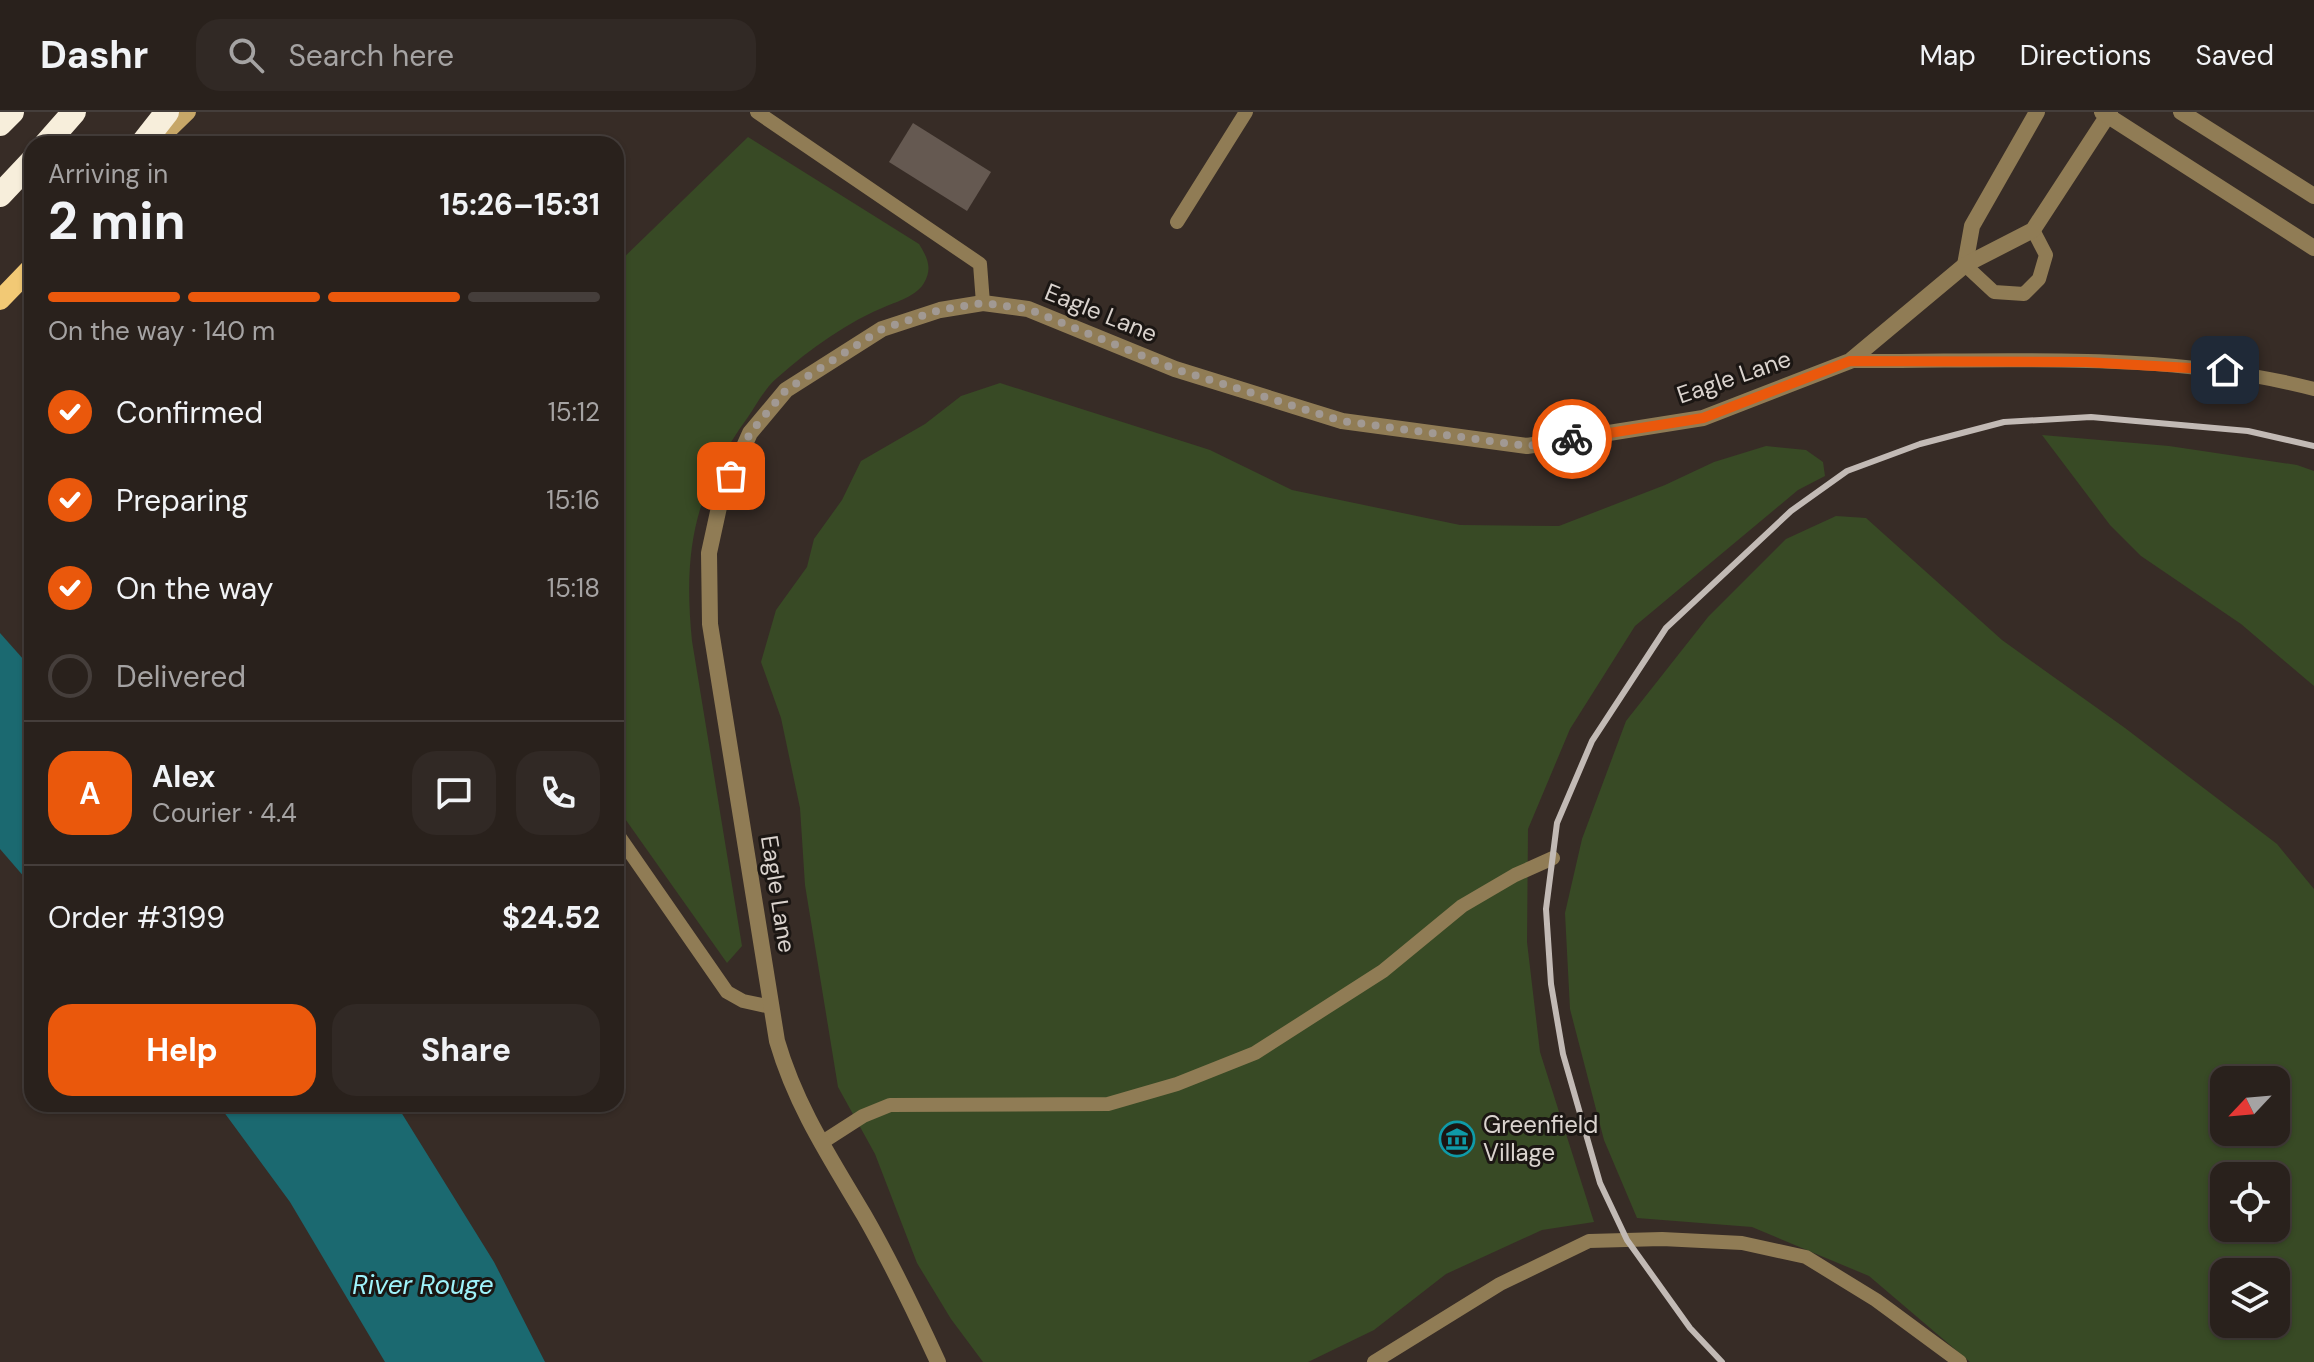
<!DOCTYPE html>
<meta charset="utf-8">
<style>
:root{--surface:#29211c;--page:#312925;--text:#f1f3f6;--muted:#a5a3a3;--line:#453e3b;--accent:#ea580c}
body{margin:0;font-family:"DM Sans",sans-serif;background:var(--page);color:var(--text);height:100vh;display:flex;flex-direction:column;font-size:30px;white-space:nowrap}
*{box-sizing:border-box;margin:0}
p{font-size:26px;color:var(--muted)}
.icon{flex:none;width:44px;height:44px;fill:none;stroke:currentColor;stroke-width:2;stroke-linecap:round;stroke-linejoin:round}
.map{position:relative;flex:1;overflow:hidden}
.drawer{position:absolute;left:24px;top:24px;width:600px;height:976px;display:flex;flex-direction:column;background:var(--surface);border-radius:24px;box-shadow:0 2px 6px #0004,0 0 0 2px var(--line)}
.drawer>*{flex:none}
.needle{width:52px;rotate:244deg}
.fabs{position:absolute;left:2210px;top:954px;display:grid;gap:16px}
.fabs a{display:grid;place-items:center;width:80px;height:80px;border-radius:16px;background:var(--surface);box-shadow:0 2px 6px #0004,0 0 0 2px var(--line);font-size:40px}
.pin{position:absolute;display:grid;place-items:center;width:68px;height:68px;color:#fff;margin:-34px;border-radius:16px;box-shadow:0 4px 12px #0006}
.courier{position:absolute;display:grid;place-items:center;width:80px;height:80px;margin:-40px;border:6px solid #ea580c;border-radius:50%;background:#fff;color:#222;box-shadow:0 2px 10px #0007}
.head em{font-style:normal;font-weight:700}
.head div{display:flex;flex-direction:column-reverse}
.head{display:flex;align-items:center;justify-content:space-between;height:136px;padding:0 24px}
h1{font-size:52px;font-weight:700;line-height:60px}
.bar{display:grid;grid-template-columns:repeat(4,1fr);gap:12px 8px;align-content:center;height:96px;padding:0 24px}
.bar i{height:10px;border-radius:6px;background:var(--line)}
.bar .active{background:var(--accent)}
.bar p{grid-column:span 4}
.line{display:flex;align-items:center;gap:20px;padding:0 24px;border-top:2px solid var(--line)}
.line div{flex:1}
.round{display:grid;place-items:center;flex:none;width:84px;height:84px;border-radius:24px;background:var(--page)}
ol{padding:0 24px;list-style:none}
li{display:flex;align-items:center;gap:24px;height:88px}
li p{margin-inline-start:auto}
li .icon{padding:8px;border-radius:50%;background:var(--accent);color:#fff;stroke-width:4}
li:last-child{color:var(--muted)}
li i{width:44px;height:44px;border:4px solid var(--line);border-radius:50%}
.button{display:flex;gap:16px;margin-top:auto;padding:16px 24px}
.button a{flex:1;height:92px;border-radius:24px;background:var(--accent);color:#fff;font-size:32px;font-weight:700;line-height:92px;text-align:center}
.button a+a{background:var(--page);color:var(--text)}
header{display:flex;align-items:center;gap:48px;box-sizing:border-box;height:112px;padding:0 40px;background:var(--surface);border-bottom:2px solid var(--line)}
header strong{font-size:38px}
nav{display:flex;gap:44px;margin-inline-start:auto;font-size:28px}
.search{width:560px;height:72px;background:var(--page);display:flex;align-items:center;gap:20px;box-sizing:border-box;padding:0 28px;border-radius:24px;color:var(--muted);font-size:30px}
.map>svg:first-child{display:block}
</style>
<header>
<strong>Dashr</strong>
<div class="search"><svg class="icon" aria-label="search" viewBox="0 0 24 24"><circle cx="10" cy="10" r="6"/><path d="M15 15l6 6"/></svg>Search here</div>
<nav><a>Map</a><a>Directions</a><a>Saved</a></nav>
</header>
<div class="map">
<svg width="2314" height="1250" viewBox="0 0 2314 1250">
<rect width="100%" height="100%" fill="#372c26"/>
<!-- green -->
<g fill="#384a25" fill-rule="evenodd">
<path d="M748 25 919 132C927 145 933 156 924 171 918 182 900 189 889 193 847 210 811 236 777 266 765 276 757 292 748 305 694 379 683 439 692 529L742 834 727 851 616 694V153Z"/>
<polygon points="1000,271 1210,338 1292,378 1460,413 1559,414 1665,373 1714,350 1766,334 1806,338 1823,350 1825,364 1798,378 1635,514 1570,617 1528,717 1527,830 1540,940 1594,1110 1542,1118 1446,1162 1374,1218 1308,1250 983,1250 951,1207 917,1151 875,1042 838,975 805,773 800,696 781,606 761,550 776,498 807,455 814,427 842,388 861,349 925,312 961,284"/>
<polygon points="2042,323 2169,334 2297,353 2314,359 2314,574 2241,512 2141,444 2110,413"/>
<path d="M1836 404 1866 406 2002 528 2125 616 2277 732 2314 777V1250H1970L1869 1164 1752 1115 1637 1106 1604 1028 1570 897 1565 801 1582 727 1626 609 1708 505 1786 427ZM2224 968H2276V1020H2224ZM2224 1064H2276V1116H2224ZM2224 1160H2276V1212H2224Z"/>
</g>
<!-- water -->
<g fill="#1b6970">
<polygon points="0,521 32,557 32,774 0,737"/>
<polygon points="218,992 396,992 494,1150 545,1250 385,1250 290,1090"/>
</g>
<!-- building -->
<polygon fill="#655951" points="913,11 991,60 967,99 889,50"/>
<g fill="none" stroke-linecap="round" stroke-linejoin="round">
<!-- service -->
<g stroke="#907c55" stroke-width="14">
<polyline points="757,0 980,152 983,191"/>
<polyline points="1177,110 1246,0"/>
<polyline points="1965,153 1994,180 2024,182 2039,167 2046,143 2033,118"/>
<path d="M1850 249C2004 250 2164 238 2314 277"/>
<polyline points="616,720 727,880 743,889 771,895"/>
<polyline points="821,1031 863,1004 890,993 1108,992 1177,972 1255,941 1383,859 1462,794 1515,763 1553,746"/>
<polyline points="1374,1250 1500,1172 1589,1129 1662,1127 1742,1131 1806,1145 1876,1188 1960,1250"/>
</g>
<!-- minor -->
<g stroke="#907c55" stroke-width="16">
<polyline points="1965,153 1972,114 2037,0"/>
<path d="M938 1250C915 1200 891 1150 864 1103 829 1044 796 994 777 929L710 512 709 441 721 386 750 321 786 278 882 217 940 198 983 191 1028 197 1175 257 1342 309 1527 334 1703 306 1850 249 1965 153 2033 118 2110 0"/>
</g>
<!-- tertiary -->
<g stroke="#907c55" stroke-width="16">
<polyline points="2102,0 2314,136"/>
<polyline points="2181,0 2314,84"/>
</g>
<!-- secondary -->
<polyline stroke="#c7a768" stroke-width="16" points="155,32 188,0"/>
<!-- primary -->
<polyline stroke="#f2c975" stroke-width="20" points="0,188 32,155"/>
<!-- motorway -->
<g stroke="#f7eedb" stroke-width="24">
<polyline points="0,12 12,0"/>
<polyline points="46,32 74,0"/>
<polyline points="142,32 167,0"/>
<polyline points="0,83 32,49"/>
</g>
<!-- rail -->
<polyline stroke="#c2bab5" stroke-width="6" points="1722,1250 1690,1216 1627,1128 1600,1071 1563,942 1551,872 1546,797 1557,711 1592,629 1666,516 1791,399 1847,359 1920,332 2004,310 2091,305 2248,319 2314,334"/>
</g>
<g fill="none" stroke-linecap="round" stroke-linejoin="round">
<!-- done -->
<polyline stroke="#a19993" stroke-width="8" stroke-dasharray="0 14.4" points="731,364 750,321 786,278 882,217 940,198 983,191 1028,197 1175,257 1342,309 1527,334 1572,327"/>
<!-- route -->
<polyline stroke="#ea580c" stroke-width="10" points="1572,327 1703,306 1850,249 2085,250 2225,258"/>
</g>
<!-- icons -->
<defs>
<g id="museum-ring" transform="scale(1.8)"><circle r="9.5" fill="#1b1613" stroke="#0f9aa8" stroke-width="1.5"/><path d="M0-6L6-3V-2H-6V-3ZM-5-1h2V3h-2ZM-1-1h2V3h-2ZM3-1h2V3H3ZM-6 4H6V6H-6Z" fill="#0f9aa8"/></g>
</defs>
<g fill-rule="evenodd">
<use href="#museum-ring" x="1457" y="1027"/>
</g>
<g text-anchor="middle" stroke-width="6" stroke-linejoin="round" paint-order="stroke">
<!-- street labels -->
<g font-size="24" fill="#dad3ce" stroke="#1b1613">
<text transform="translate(1101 201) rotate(22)" y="8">Eagle Lane</text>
<text transform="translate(1734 265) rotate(-19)" y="8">Eagle Lane</text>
<text transform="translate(778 782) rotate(81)" y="8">Eagle Lane</text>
</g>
<!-- poi labels -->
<g font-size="24" fill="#dad3ce" stroke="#1b1613" text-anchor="start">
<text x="1483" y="1021">Greenfield<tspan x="1483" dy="28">Village</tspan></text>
</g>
<!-- water labels -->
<g font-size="26" font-style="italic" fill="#9ff3fb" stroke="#1b1613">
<text x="423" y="1182">River Rouge</text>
</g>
</g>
</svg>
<div class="fabs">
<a><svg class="needle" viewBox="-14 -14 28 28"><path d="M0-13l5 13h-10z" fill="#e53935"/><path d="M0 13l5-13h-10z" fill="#a5a3a3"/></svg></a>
<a><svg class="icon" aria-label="locate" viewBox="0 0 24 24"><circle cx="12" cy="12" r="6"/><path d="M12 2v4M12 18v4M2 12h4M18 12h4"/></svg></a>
<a><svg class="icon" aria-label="layers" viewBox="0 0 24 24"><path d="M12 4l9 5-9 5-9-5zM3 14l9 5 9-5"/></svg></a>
</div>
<div class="pin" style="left:731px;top:364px;background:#ea580c"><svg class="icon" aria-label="bag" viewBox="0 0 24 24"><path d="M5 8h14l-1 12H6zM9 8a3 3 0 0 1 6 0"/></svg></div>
<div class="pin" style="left:2225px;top:258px;background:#1f2937"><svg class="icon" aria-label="home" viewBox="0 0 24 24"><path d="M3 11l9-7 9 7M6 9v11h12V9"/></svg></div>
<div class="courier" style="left:1572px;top:327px"><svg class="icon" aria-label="bike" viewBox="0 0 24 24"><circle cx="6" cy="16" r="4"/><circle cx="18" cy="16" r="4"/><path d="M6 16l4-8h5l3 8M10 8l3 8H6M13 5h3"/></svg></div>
<section class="drawer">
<div class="head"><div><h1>2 min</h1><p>Arriving in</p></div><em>15:26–15:31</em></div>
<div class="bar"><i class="active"></i><i class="active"></i><i class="active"></i><i></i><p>On the way · 140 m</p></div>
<ol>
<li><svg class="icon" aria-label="check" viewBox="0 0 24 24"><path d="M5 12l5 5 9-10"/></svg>Confirmed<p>15:12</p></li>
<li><svg class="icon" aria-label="check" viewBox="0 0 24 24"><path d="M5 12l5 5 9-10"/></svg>Preparing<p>15:16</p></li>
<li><svg class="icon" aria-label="check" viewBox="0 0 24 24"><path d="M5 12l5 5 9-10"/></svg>On the way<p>15:18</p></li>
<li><i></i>Delivered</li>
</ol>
<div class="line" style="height:144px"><b class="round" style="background:var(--accent);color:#fff">A</b><div><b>Alex</b><p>Courier · 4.4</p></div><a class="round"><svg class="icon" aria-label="chat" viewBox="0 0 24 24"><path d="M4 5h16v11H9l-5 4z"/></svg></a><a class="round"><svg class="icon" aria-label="phone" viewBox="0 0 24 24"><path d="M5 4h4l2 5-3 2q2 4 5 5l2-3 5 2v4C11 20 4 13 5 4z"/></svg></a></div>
<div class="line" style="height:104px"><div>Order #3199</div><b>$24.52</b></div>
<div class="button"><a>Help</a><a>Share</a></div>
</section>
</div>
